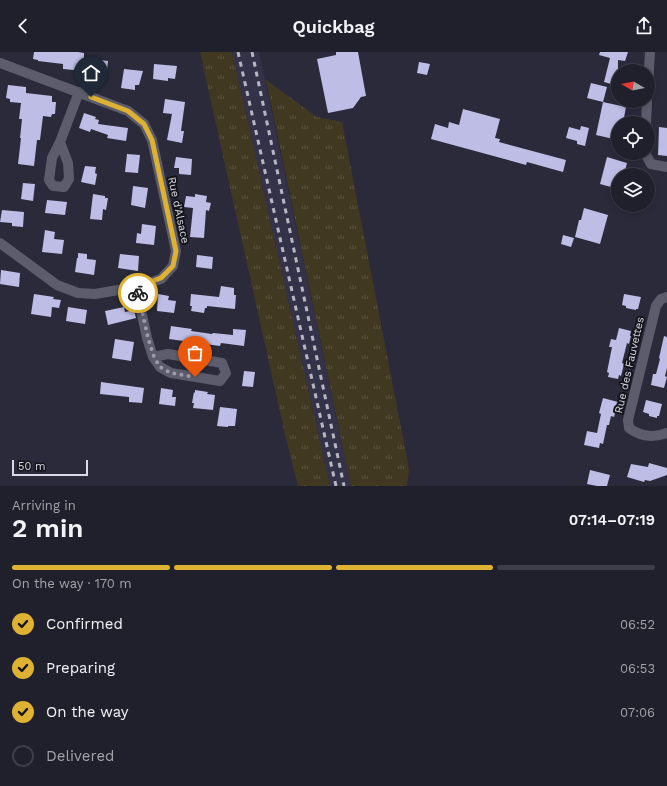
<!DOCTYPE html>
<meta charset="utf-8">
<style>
:root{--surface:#20202c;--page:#2d2d38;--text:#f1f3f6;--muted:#a2a3a9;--line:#3d3e48;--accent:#deb133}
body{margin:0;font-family:"Work Sans",sans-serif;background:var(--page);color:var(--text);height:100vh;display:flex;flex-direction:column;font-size:15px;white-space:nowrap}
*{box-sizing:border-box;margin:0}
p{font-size:13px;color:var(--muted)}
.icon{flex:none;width:22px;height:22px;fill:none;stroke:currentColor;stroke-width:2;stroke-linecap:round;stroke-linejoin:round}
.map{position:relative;height:434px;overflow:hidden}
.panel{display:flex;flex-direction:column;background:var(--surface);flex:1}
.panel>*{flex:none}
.needle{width:26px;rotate:279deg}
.fabs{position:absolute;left:611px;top:12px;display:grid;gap:8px}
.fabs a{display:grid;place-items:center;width:44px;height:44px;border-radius:50%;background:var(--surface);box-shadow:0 2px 6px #0003,0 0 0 1px var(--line);font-size:20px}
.scale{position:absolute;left:12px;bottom:10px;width:76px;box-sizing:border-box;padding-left:4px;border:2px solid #dadae6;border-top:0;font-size:11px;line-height:14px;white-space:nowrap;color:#dadae6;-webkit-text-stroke:3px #14141b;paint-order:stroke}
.pin{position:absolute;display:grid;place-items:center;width:34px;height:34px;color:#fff;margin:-41px -17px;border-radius:50% 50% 50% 0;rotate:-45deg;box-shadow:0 0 4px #0007}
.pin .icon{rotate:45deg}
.courier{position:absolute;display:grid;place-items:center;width:40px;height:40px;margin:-20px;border:3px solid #deb133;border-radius:50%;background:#fff;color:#222;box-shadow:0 1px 5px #0007}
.head em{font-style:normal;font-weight:600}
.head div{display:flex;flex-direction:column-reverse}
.head{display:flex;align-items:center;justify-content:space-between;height:68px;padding:0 12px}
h1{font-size:26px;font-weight:600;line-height:30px}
.bar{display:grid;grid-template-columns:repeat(4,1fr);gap:6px 4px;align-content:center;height:48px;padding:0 12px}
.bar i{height:5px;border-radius:3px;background:var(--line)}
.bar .selected{background:var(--accent)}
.bar p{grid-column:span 4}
ol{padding:0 12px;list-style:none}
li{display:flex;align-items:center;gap:12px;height:44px}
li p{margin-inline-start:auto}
li .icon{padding:4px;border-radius:50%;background:var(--accent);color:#111;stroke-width:4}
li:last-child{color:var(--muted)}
li i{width:22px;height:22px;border:2px solid var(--line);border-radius:50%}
header{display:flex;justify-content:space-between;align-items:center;height:52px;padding:0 12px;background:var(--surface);font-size:18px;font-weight:600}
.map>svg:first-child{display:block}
</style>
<header><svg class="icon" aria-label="back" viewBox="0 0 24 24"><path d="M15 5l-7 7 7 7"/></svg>Quickbag<svg class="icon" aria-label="share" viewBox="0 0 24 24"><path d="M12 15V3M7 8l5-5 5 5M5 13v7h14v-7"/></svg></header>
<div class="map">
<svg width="667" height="434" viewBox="0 0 667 434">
<defs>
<pattern id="grass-tufts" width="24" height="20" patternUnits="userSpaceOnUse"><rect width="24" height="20" fill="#413821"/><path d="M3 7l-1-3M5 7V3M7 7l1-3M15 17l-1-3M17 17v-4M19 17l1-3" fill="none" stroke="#5c5441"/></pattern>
</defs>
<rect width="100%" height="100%" fill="#2b2a3b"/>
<!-- built -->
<polygon fill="#333249" points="232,0 259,0 351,434 330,434"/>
<!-- grass -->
<g fill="url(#grass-tufts)">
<polygon points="200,0 232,0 330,434 298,434 284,378"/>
<polygon points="266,28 317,65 342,70 409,417 407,434 351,434"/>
</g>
<!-- building -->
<g fill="#bdbde6">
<polygon points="34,0 78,0 84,1 84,6 108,9 106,28 93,26 94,20 91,20 92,17 75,15 74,18 63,17 63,12 38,9 38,8 33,7"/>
<polygon points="336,0 358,0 366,44 361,45 353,56 328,61 317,7 336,3"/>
<polygon points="600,0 628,0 625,9 618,8 618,34 604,30 610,6 599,3"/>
<polygon points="419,10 430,12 427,23 417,21"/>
<polygon points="154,12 177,14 175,27 168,26 168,29 153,27"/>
<polygon points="124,17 143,19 139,33 135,33 135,38 121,36"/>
<polygon points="591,31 607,35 603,50 587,46"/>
<polygon points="8,33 26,35 26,41 52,44 52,50 56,50 55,62 52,62 51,65 43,64 40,88 37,88 34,114 18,112 21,86 20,86 22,67 19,67 21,51 10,50 10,47 6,46"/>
<polygon points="165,47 185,50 181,79 184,79 182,91 167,88 172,62 163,61"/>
<polygon points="603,50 626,55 623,71 618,71 618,88 596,83"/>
<polygon points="463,57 500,67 495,86 500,87 499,90 566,108 563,120 527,110 526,113 431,87 435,72 448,76 449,70 459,73"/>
<polygon points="84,61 96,65 95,67 99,68 98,72 128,76 126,89 107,86 108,83 91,77 90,80 79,76"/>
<polygon points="581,74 589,76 585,94 577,92 577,89 566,86 569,75 580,78"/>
<polygon points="659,75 667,76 667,104 658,103"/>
<polygon points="127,102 140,103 138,121 125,120"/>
<polygon points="176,105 192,107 191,123 179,122 179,116 174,116"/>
<polygon points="607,105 627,111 624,123 618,123 618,137 600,132"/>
<polygon points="85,114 96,115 95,121 97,122 95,133 81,130"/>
<polygon points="23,131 35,132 33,149 21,147"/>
<polygon points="133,134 148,136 145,156 131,153"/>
<polygon points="93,142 105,144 105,146 108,146 106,158 103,157 102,168 90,167"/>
<polygon points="195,142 207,144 206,150 211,151 209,159 206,158 204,186 190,185 193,156 184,155 186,144 195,145"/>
<polygon points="47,148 67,150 65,163 45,161"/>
<polygon points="584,156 608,163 600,192 575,185 579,168 581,168"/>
<polygon points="2,158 24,160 23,175 12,174 12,171 0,170"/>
<polygon points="142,172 156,174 154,193 136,191 137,181 141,182"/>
<polygon points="45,178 55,180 54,187 64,188 62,202 42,200"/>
<polygon points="563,183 574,186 571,195 561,192"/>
<polygon points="78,201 87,202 87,207 96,208 94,223 75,220 77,206 78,206"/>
<polygon points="120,202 139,204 138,219 118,216"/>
<polygon points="197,203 213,205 212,217 196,215"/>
<polygon points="1,218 20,221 19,235 0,232"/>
<polygon points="221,234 234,236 234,243 236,243 235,257 207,254 207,256 205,256 204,261 191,259 192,254 190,254 191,242 219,245"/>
<polygon points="34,242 54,245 53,247 61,248 59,256 52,255 51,265 31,262"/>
<polygon points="158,242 169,244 168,248 176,249 174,261 157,259"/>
<polygon points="624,242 641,245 638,257 636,257 636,258 626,256 626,254 622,253"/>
<polygon points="68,255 87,258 85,272 66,269"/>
<polygon points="124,255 125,260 134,258 136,266 108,273 105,259"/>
<polygon points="171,274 192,277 191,279 212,282 213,281 233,283 233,277 246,278 244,294 221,291 220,294 169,287"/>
<polygon points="619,276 631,279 630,284 631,284 629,292 627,291 622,311 624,312 621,324 619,323 618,327 608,325 609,321 607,320 612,295 609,295 611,287 616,288"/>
<polygon points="664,284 667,285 667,316 665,324 667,325 664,336 651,333 653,322 656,322 660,307 659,306"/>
<polygon points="115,287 134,290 131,309 112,306"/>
<polygon points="244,319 255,320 253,335 242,334"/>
<polygon points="101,330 144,336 142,351 129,350 129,345 100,342"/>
<polygon points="161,336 173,338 172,345 176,345 175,354 159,352"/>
<polygon points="195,338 208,340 207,342 215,343 213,358 193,356 194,351 192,351 194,340 195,341"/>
<polygon points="603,346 618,350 614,365 611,364 609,373 607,373 603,392 600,391 599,396 584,393 587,379 597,381 601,362 599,361"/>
<polygon points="646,348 662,352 659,364 657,364 657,366 649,364 649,362 643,360"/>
<polygon points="220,355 237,357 235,374 228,374 228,375 217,374"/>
<polygon points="649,411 667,416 667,423 650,429 645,428 644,430 627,425 631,412 648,415"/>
<polygon points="590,418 610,423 607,434 597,434 587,432"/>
</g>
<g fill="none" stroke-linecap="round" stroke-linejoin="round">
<!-- minor -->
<g stroke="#5c5c6c" stroke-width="10">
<polyline points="0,11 128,59 144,72 152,88 176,199 173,214 161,227 136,235 95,242 78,241 57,233 0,191"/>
<polyline points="648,35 650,0"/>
<polyline points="646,71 647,49"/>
<polyline points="60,90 68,111 69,127 64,135 53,134 49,128 52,106 60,90 79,40"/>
<polyline points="645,101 651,112 667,115"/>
<polyline points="136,235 147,286 153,305 160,315 171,321 220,329 226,321 222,311 168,302 153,305"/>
<path d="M667 245 661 247 656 254 628 368 629 376C641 385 654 386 667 381"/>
</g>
<!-- rail -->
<g stroke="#b6b6c3" stroke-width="3" stroke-dasharray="5 5" stroke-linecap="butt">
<polyline points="238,0 336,434"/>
<polyline points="252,0 344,434"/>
</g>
</g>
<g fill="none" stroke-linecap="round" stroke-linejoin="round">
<!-- done -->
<polyline stroke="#9d9caa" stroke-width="4" stroke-dasharray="0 7.2" points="138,241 148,286 154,305 160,315 171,321 195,325"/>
<!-- route -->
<polyline stroke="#deb133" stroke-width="5" points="91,45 128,59 144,72 152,88 176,199 173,214 161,226 136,235 138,241"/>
</g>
<g text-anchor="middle" stroke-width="4" stroke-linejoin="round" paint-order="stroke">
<!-- street labels -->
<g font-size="11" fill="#dadae6" stroke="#14141b">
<text transform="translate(179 158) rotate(78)" y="4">Rue d'Alsace</text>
<text transform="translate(629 313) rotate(-77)" y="4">Rue des Fauvettes</text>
</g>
</g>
</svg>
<div class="fabs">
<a><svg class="needle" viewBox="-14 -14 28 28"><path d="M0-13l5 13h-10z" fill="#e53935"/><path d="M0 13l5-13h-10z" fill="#a2a3a9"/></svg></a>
<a><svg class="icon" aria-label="locate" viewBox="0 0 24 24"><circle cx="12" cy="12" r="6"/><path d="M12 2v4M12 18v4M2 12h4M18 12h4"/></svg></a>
<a><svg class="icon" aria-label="layers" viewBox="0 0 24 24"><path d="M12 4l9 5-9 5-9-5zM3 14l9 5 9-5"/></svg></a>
</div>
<div class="scale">50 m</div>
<div class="pin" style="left:195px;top:325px;background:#ea580c"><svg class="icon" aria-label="bag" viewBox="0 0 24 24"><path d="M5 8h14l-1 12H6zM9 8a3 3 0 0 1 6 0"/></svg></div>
<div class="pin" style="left:91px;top:45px;background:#1f2937"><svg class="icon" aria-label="home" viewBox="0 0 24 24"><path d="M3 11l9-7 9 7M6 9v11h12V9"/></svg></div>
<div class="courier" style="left:138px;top:241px"><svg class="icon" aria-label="bike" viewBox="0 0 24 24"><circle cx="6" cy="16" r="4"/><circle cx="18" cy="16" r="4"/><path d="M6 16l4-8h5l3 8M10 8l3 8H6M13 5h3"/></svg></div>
</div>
<section class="panel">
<div class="head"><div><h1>2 min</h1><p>Arriving in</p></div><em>07:14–07:19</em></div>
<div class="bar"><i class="selected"></i><i class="selected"></i><i class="selected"></i><i></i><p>On the way · 170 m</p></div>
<ol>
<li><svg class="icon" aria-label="check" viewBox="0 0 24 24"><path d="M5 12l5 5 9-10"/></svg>Confirmed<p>06:52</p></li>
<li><svg class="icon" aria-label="check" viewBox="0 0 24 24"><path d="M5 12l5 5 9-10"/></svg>Preparing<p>06:53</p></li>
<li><svg class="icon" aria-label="check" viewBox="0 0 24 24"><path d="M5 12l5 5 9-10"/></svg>On the way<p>07:06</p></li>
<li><i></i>Delivered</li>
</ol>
</section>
